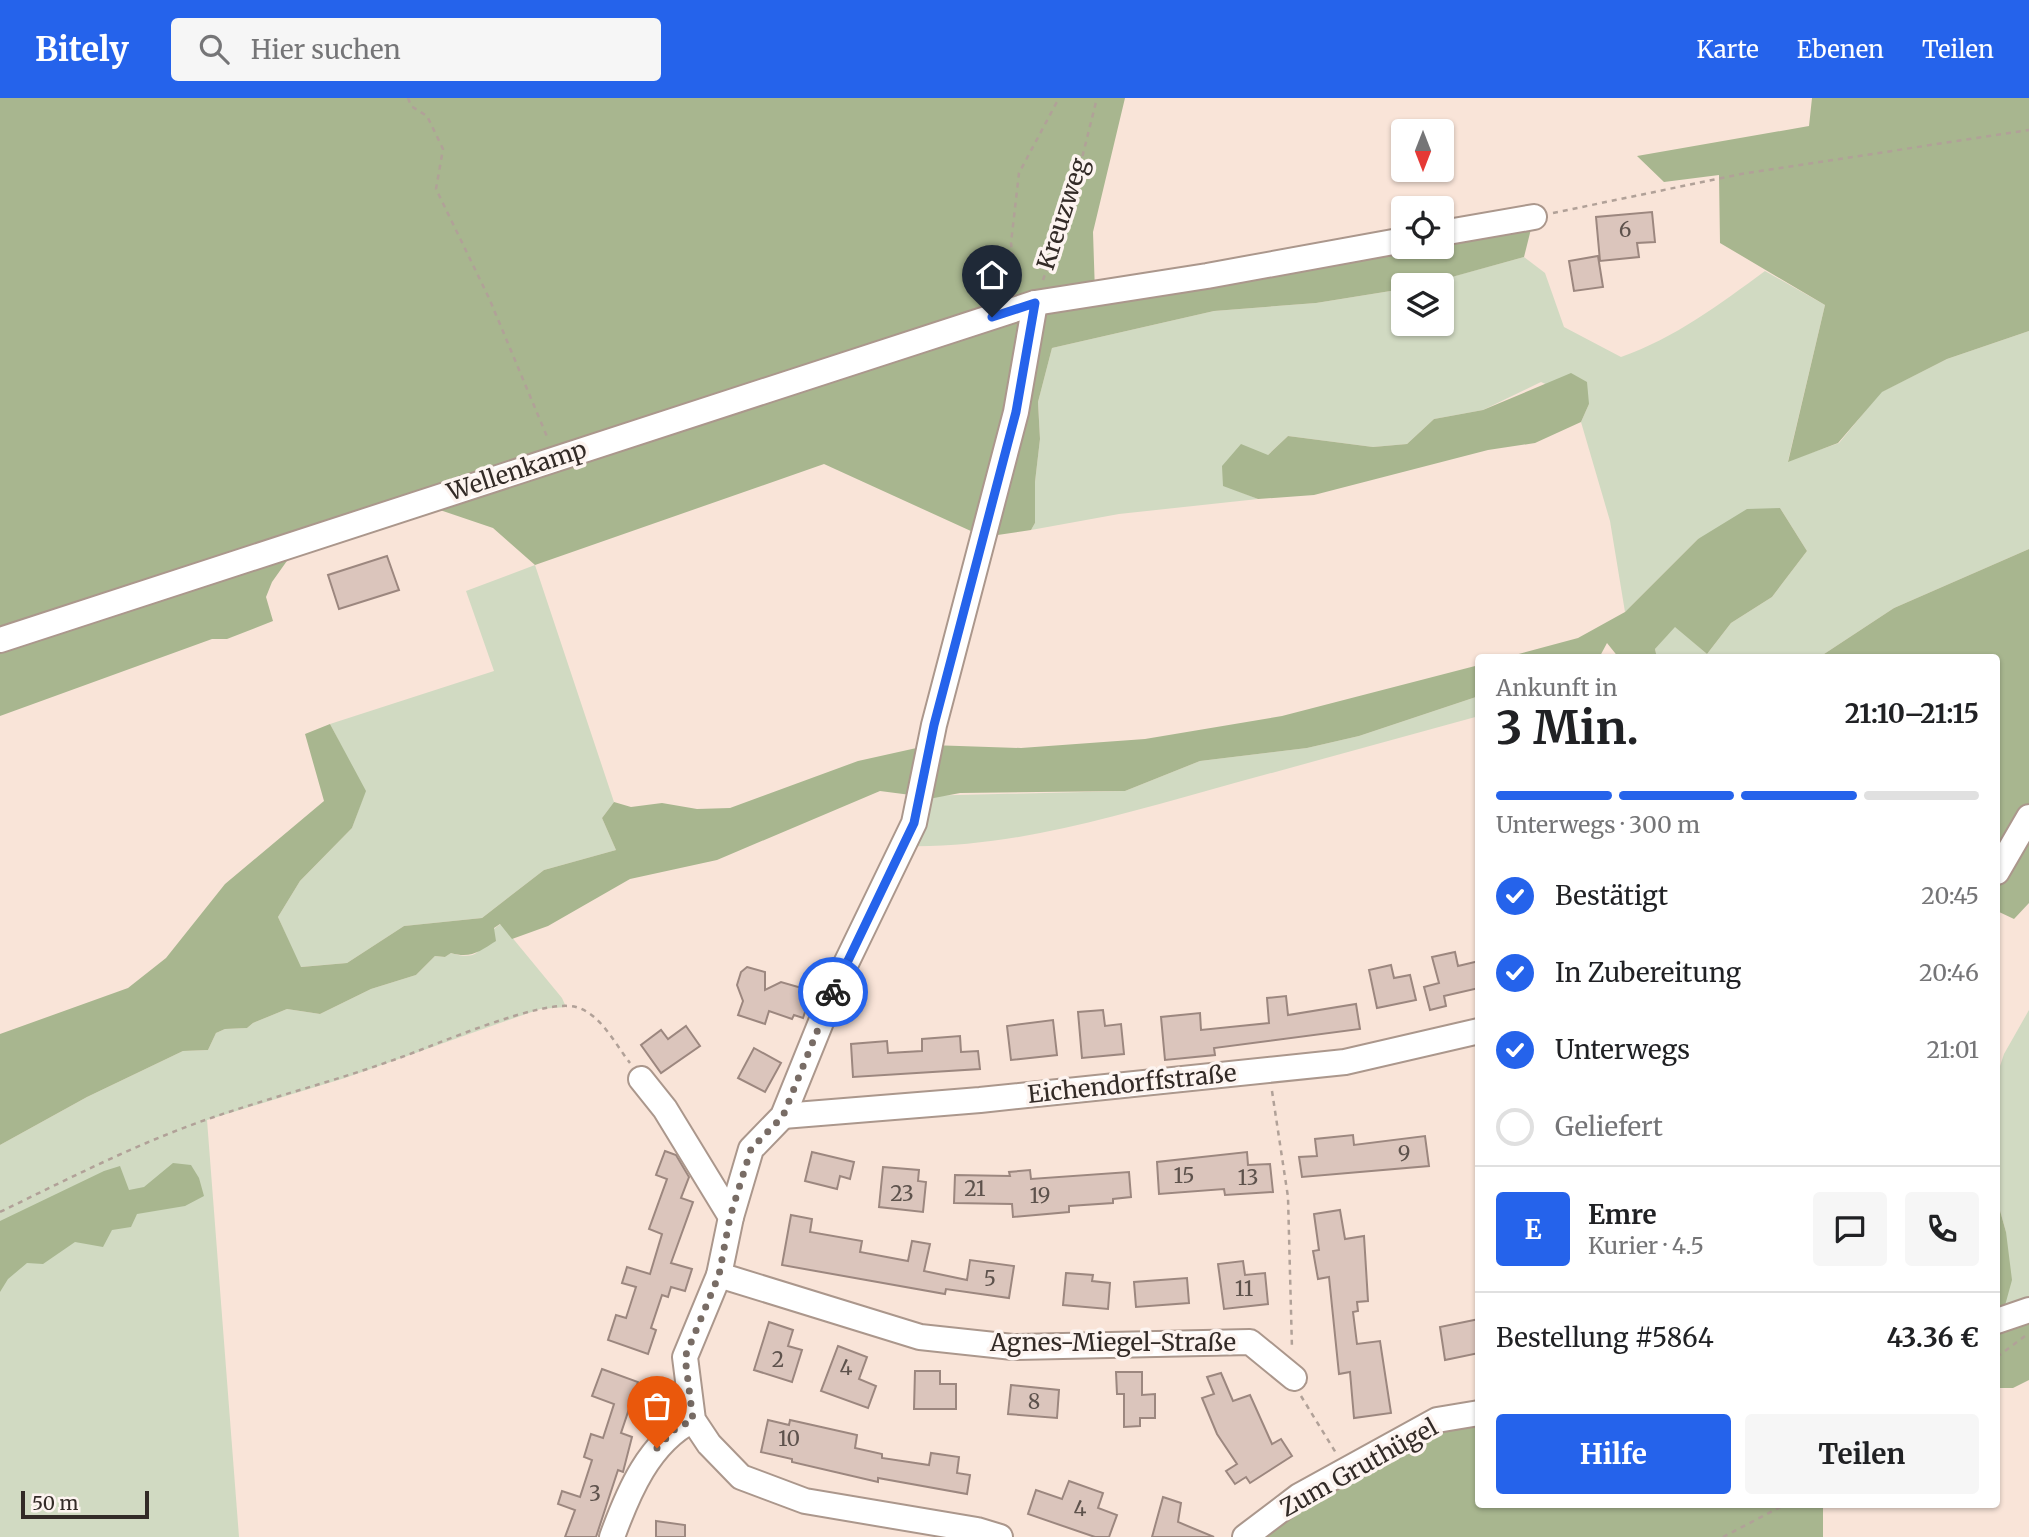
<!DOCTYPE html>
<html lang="de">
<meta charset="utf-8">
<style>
:root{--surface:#fff;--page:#f6f6f6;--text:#202124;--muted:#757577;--line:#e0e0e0;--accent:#2563eb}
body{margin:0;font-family:Merriweather,serif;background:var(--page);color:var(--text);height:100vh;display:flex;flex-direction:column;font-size:26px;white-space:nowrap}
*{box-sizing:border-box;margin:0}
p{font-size:23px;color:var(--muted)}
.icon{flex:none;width:38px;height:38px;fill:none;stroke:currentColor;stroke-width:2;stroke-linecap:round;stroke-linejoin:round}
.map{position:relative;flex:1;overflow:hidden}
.side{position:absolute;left:1475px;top:556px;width:525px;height:854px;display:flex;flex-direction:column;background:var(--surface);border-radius:7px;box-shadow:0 2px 5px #0004}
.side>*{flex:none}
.needle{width:46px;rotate:180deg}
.fabs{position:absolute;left:1391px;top:21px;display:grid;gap:14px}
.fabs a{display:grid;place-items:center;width:63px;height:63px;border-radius:7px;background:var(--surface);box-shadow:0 2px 5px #0004;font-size:35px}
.scale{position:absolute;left:21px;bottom:18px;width:128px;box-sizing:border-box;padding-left:7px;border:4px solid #332b27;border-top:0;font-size:19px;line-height:24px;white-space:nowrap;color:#332b27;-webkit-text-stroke:5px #fdf4f0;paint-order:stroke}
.pin{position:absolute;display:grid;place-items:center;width:60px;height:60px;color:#fff;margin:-72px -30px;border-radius:50% 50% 50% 0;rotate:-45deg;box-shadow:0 0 7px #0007}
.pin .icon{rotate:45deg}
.courier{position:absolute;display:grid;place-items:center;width:70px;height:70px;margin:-35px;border:5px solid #2563eb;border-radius:50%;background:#fff;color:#222;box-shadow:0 2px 9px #0007}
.head em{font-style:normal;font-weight:700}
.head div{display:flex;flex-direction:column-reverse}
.head{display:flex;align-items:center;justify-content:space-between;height:119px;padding:0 21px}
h1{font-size:46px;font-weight:700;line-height:52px}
.bar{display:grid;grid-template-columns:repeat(4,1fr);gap:10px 7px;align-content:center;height:84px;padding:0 21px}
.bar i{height:9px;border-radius:5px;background:var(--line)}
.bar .active{background:var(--accent)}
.bar p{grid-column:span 4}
.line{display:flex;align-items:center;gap:18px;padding:0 21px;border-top:2px solid var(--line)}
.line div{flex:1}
.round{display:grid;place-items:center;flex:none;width:74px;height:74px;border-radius:7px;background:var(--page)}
ol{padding:0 21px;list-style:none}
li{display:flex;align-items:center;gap:21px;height:77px}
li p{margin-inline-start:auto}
li .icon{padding:7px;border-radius:50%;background:var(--accent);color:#fff;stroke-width:4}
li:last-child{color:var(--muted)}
li i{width:38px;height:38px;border:4px solid var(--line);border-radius:50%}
.action{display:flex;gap:14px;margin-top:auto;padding:14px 21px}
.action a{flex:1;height:80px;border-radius:7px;background:var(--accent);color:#fff;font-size:28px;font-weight:700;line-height:80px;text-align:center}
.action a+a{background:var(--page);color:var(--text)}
header{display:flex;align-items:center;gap:42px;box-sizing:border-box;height:98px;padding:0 35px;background:var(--accent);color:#fff}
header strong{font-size:33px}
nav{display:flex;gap:38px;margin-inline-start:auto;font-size:24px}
.search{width:490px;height:63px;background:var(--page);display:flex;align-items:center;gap:18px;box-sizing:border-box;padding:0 24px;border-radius:7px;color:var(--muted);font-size:26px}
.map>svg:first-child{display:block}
</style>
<header>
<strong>Bitely</strong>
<div class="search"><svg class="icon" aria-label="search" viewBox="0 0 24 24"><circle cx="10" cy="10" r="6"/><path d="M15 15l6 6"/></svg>Hier suchen</div>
<nav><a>Karte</a><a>Ebenen</a><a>Teilen</a></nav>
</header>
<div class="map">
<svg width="2029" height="1439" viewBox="0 0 2029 1439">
<rect width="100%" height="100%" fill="#f9e4d8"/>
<!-- green -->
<g fill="#d1dac2">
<path d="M1524 159 1545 175 1564 229 1621 259C1675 240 1720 206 1765 173L1825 207 1788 363 1839 345 1881 294 1947 261 2029 233V451L1894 510 1818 560H1657L1655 551 1675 528 1707 556 1731 525 1772 499 1807 453 1780 410 1698 441 1625 514 1610 423 1581 324 1589 306 1541 284 1483 312 1434 321 1407 346 1373 349 1288 338 1268 357 1223 387 1258 401 1119 416 1031 432 1035 425V384L1040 341 1038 304 1052 250 1214 213 1316 205 1403 191 1404 226H1442V187H1422Z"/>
<polygon points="535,467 614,704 602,720 616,752 544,772 482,820 404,828 347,865 300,869 278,819 300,783 352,730 365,694 330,626 494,573 466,493"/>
<path d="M1479 598V618C1388 643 1297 668 1206 693 1109 720 1005 751 903 748L919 698 1125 693 1200 663 1307 650 1359 638Z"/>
<path d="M501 826 562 900 566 909 540 911 345 980 207 1022 239 1439H0V1047L87 999 183 953 208 952 216 935 225 931 247 930 253 925 287 911 320 916 371 891 416 877 435 858 445 859 451 855C489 867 478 838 501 826Z"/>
<polygon points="2029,912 2029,1212 2000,1223 2006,1134 1997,1102 1997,977 2004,956"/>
</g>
<!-- forest -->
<g fill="#a8b68f">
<polygon points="0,0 1125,0 1093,134 1095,195 1404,149 1442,149 1442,135 1534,119 1524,159 1423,187 1404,187 1403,191 1316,205 1214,213 1052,250 1038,304 1040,341 1035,384 1035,425 1031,432 984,439 824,366 535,467 493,430 434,410 289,460 272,484 266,499 273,523 227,541 212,541 0,618"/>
<polygon points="1812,0 2029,0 2029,233 1947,261 1882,294 1838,345 1788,364 1825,207 1720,145 1719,77 1664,84 1637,58 1809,28"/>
<polygon points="1571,275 1587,284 1589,306 1581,324 1535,345 1488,352 1314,397 1258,401 1223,388 1222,368 1241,346 1268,357 1288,338 1373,349 1407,346 1434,321 1483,312"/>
<polygon points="1780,410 1807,453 1772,499 1731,525 1707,556 1675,529 1655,551 1657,560 1619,560 1607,545 1599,560 1504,560 1578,540 1625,514 1698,441 1747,411"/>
<polygon points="2029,451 2029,805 2014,821 1997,813 1997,560 1818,560 1894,510"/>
<path d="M1479 567V598L1359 638 1307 650 1200 663 1125 693 960 695 934 700 880 693 717 762 630 781 548 828 512 841 500 826 494 830 496 843C480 853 471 861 451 855L445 859 435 858 416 877 371 891 320 916 287 911 253 925 247 930 225 931 216 935 208 952 183 953 87 999 0 1047V936L128 890 166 860 225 786 324 703 305 636 330 626 366 693 352 730 300 783 278 819 301 869 347 865 404 828 482 820 544 772 616 752 602 720 614 704 631 709 662 705 697 711 730 710 858 663 930 647 1021 650 1145 641 1282 618Z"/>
<polygon points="173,1065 191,1067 199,1080 204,1098 185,1108 137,1116 131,1129 112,1132 103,1149 75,1144 43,1166 27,1165 8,1181 0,1194 0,1123 104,1073 120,1068 129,1092 144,1089"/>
<polygon points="1997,1102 2006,1134 2012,1182 2001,1222 2029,1212 2029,1282 2013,1290 1997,1290"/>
<polygon points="1479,1315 1479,1407 1823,1407 1823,1439 1245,1439 1299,1398"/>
</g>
<!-- building -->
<g fill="#dbc5bc" stroke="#9c877f" stroke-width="2">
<polygon points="1652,114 1655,144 1637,145 1639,159 1600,163 1596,119"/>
<polygon points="1598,158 1603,189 1574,193 1569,163"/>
<polygon points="387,458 399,492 339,511 328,477"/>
<polygon points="1455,854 1458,868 1479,863 1479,890 1444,898 1446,908 1430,912 1424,889 1439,885 1432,859"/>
<polygon points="1391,867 1394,880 1410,877 1416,902 1377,910 1369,872"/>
<polygon points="747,869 765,874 765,892 781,884 812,893 803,920 794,917 792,921 769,913 765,926 738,917 743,903 737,887 741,874"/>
<polygon points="1286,898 1288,917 1356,906 1360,931 1214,950 1215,957 1165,962 1161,919 1200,915 1201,932 1269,925 1267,900"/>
<polygon points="1103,912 1105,928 1121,926 1124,956 1082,960 1078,914"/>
<polygon points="1053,922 1057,957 1011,962 1007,928"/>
<polygon points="686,928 700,948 661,975 641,947 661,932 668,941"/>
<polygon points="960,938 961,954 978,953 980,971 853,979 851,946 887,943 888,955 922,953 922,941"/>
<polygon points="754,950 781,965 765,994 738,980"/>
<polygon points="1353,1037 1354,1047 1425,1038 1429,1068 1302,1079 1299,1059 1317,1058 1315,1041"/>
<polygon points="665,1053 676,1057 689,1079 681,1100 693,1104 671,1165 692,1171 685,1193 671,1189 668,1199 662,1197 651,1230 656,1232 648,1256 608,1242 616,1217 626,1220 636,1189 622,1185 627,1169 650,1176 662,1136 649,1131 667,1081 656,1077"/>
<polygon points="812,1054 854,1064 850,1081 840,1078 837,1091 805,1083"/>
<polygon points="1247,1054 1248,1067 1270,1066 1273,1094 1225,1097 1224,1091 1159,1096 1157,1064"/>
<polygon points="883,1069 919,1072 918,1083 926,1084 923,1114 879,1109"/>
<polygon points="1030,1072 1031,1081 1129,1074 1131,1099 1113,1101 1113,1105 1069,1108 1069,1114 1013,1119 1012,1106 954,1105 955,1077 1010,1078 1009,1074"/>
<polygon points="1340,1112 1345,1141 1364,1138 1368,1203 1357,1204 1358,1213 1353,1214 1357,1246 1380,1243 1391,1315 1354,1320 1350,1274 1339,1276 1329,1179 1318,1181 1313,1153 1319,1152 1314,1116"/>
<polygon points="791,1117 812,1121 810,1134 862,1143 860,1154 908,1163 912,1143 930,1146 924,1173 967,1182 970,1162 1014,1168 1009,1200 946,1191 945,1196 782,1167"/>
<polygon points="1243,1163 1245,1177 1265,1175 1268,1206 1224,1211 1218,1166"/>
<polygon points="1066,1175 1093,1177 1092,1183 1110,1185 1108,1211 1063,1207"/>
<polygon points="1187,1180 1189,1205 1136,1209 1134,1184"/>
<polygon points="1479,1221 1479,1255 1445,1262 1440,1229"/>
<polygon points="769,1224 793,1232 788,1248 802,1252 792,1284 754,1272"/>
<polygon points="838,1248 867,1259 859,1281 876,1288 868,1310 821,1293"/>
<polygon points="602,1271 638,1284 621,1335 632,1339 623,1374 618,1372 596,1439 565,1439 575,1412 558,1406 562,1393 580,1399 592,1362 584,1359 591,1336 603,1340 614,1306 592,1298"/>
<polygon points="915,1273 940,1273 940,1286 956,1286 956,1311 914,1311"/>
<polygon points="1116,1274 1142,1274 1142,1297 1155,1296 1155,1320 1140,1320 1140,1328 1124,1329 1124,1296 1117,1296"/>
<polygon points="1221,1275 1233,1303 1250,1297 1272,1346 1281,1341 1292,1358 1250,1385 1246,1379 1235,1386 1226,1373 1237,1366 1217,1336 1202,1300 1214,1296 1207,1279"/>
<polygon points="1011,1287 1059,1292 1057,1320 1008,1316"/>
<polygon points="768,1322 789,1327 790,1322 857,1337 855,1350 882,1356 882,1360 929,1367 931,1355 959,1359 957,1375 970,1377 967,1396 878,1380 878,1384 792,1364 792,1361 761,1354"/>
<polygon points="1069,1383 1103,1395 1098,1410 1117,1417 1109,1439 1095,1439 1028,1416 1036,1392 1062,1401"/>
<polygon points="1163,1399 1181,1405 1178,1424 1214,1439 1152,1439"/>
<polygon points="656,1423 685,1427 685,1439 656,1439"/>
</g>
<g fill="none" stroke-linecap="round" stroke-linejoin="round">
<!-- minor casing -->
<g stroke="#ab978c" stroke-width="28">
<g id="minor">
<polyline points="1442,135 1534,119"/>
<polyline points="0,542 1035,205 1207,178 1404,142"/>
<polyline points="1997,774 2029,719"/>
<polyline points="641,981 665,1011 731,1119"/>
<polyline points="783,1018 980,1002 1345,964 1479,933"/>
<polyline points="719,1177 920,1239 1013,1249 1250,1244 1294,1280"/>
<polyline points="1997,1223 2029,1212"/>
<path d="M612 1439C628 1395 649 1344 693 1322"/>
<polyline points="1000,1439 977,1432 805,1403 741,1379 709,1346 693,1322 685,1259 719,1177 731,1119 751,1051 783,1018 838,882 914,725 934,627 1016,314 1035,205"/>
<polyline points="1245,1439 1299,1398 1437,1322 1479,1315"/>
</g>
</g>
<!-- path -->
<g stroke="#b1a198" stroke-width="2.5" stroke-dasharray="5 5" stroke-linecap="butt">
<polyline points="408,0 411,8 427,18 443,51 436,91 489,200 548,341"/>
<polyline points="1553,115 1741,76 2029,32"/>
<polyline points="1043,182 1072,100 1097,0"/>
<polyline points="1016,189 1011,145 1019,75 1059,0"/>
<polyline points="1272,993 1288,1099 1292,1251"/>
<path d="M0 1114C68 1081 136 1046 208 1021 271 999 336 983 399 960 436 947 542 900 576 909 601 916 615 946 630 965"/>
<polyline points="1997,1259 2029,1235"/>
<polyline points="1301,1298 1336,1355"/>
<polyline points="1723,1439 1784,1407"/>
</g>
<!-- minor -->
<use href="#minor" stroke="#fff" stroke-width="24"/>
</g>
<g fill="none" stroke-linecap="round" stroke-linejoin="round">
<!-- done -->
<polyline stroke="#786c65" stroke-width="7" stroke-dasharray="0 12.6" points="657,1350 675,1331 693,1322 685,1259 719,1177 730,1119 751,1051 783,1018 833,894"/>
<!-- route -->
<polyline stroke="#2563eb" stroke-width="9" points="833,894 914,725 934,627 1016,314 1035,205 992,219"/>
</g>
<g text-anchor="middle" stroke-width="7" stroke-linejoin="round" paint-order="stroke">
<!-- number labels -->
<g font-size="21" fill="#5d524c">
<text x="1625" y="139">6</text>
<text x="1404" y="1063">9</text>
<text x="1184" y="1085">15</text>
<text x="1248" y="1087">13</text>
<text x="975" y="1098">21</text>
<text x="902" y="1103">23</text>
<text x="1040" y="1105">19</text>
<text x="990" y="1188">5</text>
<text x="1244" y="1198">11</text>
<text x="778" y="1269">2</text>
<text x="846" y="1277">4</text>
<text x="1034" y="1311">8</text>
<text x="789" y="1348">10</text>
<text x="595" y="1403">3</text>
<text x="1080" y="1418">4</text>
</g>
<!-- street labels -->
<g font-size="24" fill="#332b27" stroke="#fdf4f0">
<text transform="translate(1063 116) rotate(-72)" y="8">Kreuzweg</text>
<text transform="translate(517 373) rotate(-18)" y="8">Wellenkamp</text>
<text transform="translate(1132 986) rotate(-6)" y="8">Eichendorffstraße</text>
<text x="1113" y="1253">Agnes-Miegel-Straße</text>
<text transform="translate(1359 1370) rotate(-29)" y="8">Zum Gruthügel</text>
</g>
</g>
</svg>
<div class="fabs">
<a><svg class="needle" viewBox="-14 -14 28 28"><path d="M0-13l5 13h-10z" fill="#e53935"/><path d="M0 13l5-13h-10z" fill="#757577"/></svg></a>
<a><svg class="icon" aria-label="locate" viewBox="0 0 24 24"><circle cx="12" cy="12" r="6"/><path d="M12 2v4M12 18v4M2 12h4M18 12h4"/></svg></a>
<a><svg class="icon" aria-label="layers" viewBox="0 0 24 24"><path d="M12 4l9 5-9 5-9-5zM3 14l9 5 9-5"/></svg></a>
</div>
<div class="scale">50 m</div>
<div class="pin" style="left:657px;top:1350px;background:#ea580c"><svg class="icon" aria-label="bag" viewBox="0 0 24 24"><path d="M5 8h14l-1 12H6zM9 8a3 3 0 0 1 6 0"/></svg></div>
<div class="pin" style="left:992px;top:219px;background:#1f2937"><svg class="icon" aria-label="home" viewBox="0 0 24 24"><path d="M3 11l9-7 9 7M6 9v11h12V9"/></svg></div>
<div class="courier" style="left:833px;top:894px"><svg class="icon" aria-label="bike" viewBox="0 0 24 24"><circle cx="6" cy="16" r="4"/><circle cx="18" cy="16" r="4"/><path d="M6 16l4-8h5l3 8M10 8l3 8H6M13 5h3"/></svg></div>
<section class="side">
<div class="head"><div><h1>3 Min.</h1><p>Ankunft in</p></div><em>21:10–21:15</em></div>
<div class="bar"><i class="active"></i><i class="active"></i><i class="active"></i><i></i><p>Unterwegs · 300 m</p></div>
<ol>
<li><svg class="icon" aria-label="check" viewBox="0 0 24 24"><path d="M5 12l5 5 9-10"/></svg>Bestätigt<p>20:45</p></li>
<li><svg class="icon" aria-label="check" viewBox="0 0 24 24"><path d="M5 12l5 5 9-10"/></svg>In Zubereitung<p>20:46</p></li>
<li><svg class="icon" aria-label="check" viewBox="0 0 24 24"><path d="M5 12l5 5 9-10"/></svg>Unterwegs<p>21:01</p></li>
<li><i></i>Geliefert</li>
</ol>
<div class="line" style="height:126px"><b class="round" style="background:var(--accent);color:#fff">E</b><div><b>Emre</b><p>Kurier · 4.5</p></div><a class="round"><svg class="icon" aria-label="chat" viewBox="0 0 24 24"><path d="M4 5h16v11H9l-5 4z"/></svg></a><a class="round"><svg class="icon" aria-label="phone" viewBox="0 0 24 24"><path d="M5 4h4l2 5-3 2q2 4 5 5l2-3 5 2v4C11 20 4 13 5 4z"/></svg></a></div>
<div class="line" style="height:91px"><div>Bestellung #5864</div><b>43.36 €</b></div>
<div class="action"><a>Hilfe</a><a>Teilen</a></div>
</section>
</div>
